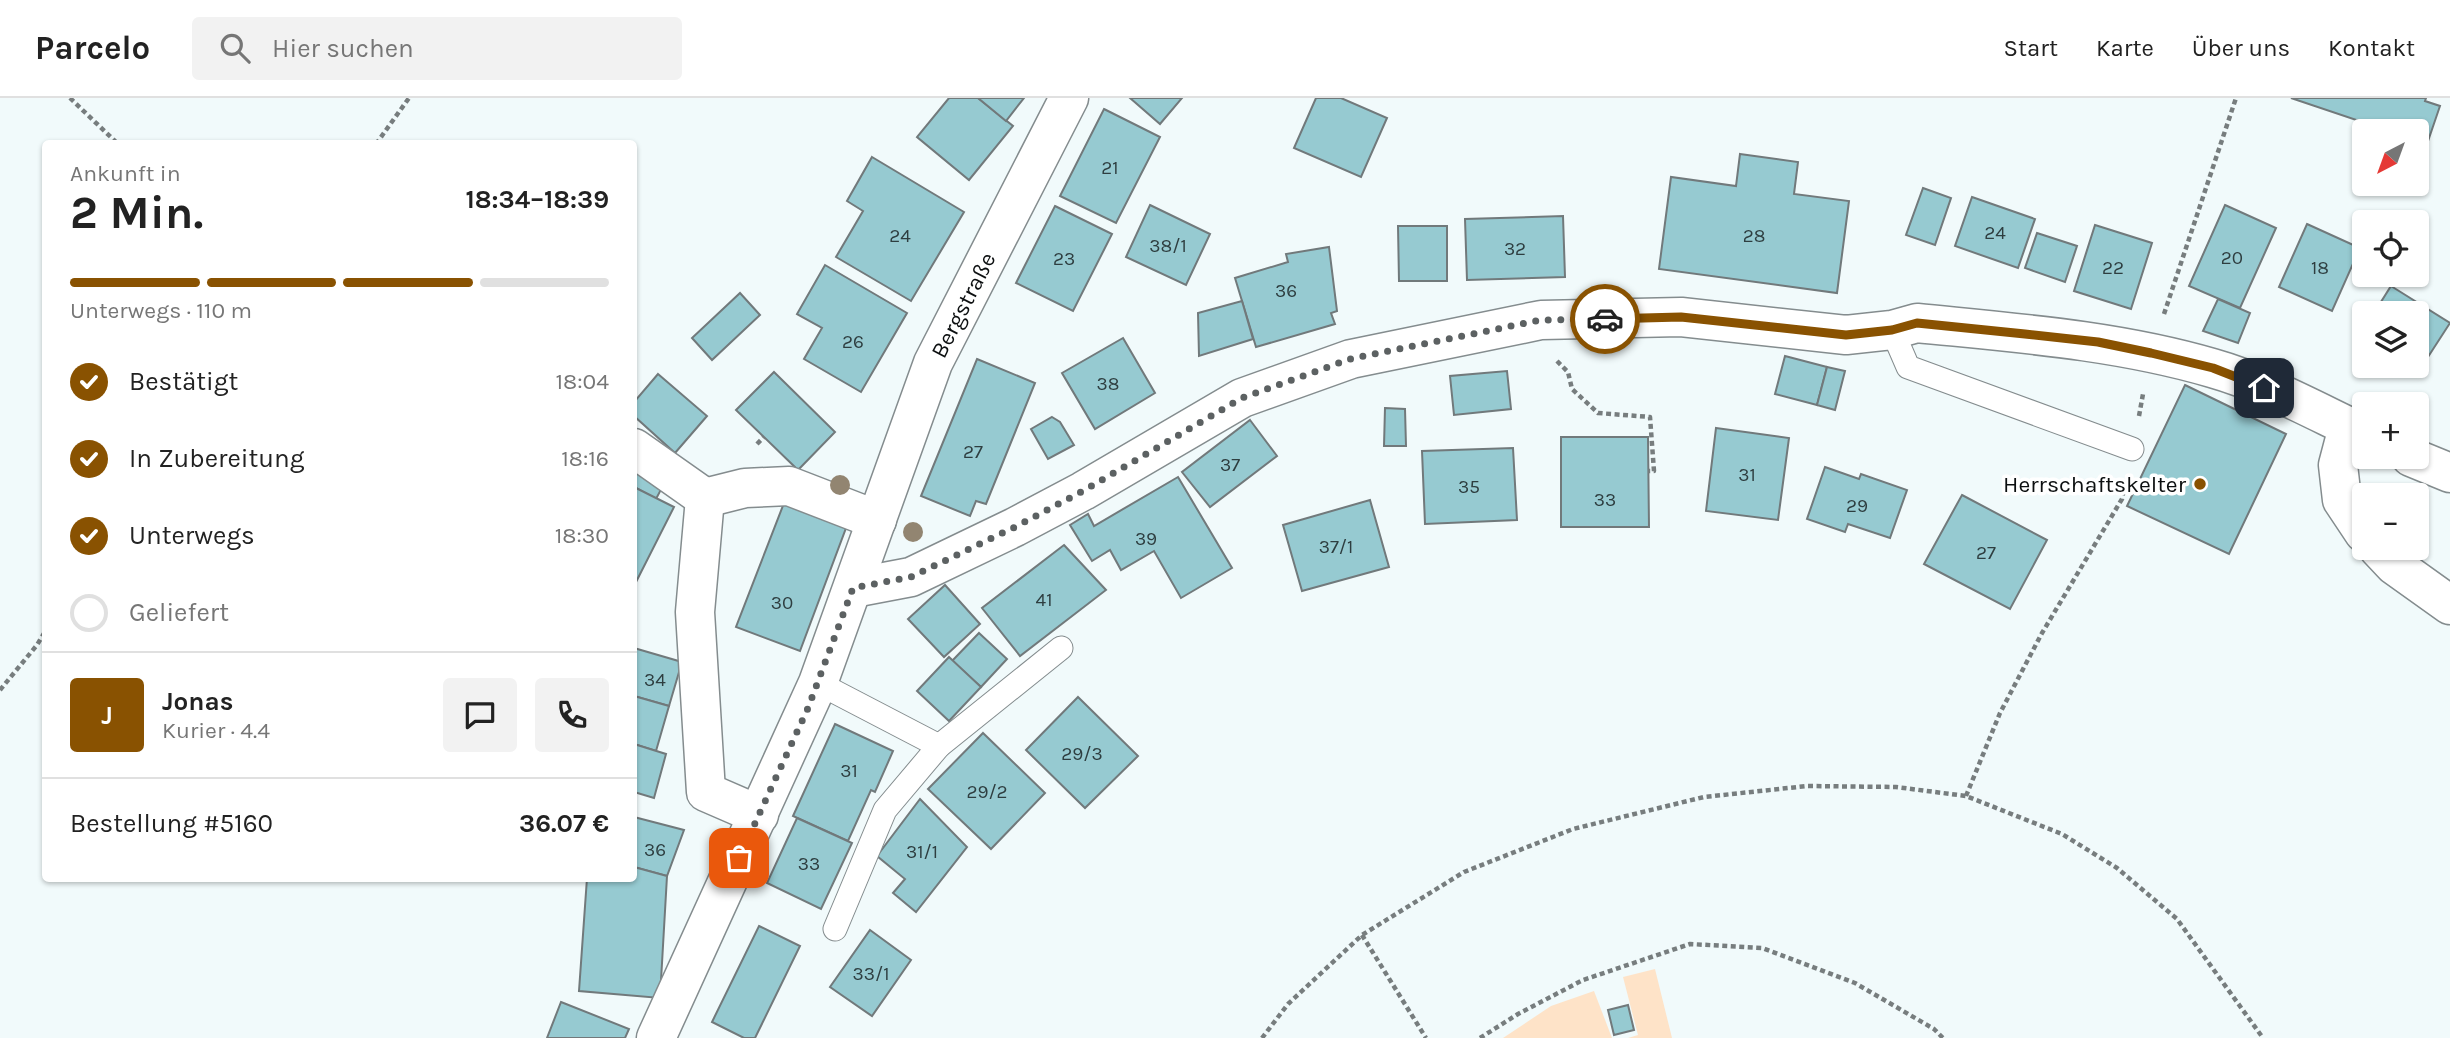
<!DOCTYPE html>
<html lang="de">
<meta charset="utf-8">
<style>
:root{--surface:#fff;--page:#f2f2f2;--text:#222;--muted:#767676;--line:#e0e0e0;--accent:#895201}
body{margin:0;font-family:Karla,sans-serif;background:var(--page);color:var(--text);height:100vh;display:flex;flex-direction:column;font-size:26px;white-space:nowrap}
*{box-sizing:border-box;margin:0}
p{font-size:23px;color:var(--muted)}
.icon{flex:none;width:38px;height:38px;fill:none;stroke:currentColor;stroke-width:2;stroke-linecap:round;stroke-linejoin:round}
.map{position:relative;flex:1;overflow:hidden}
.side{position:absolute;left:42px;top:42px;width:595px;height:742px;display:flex;flex-direction:column;background:var(--surface);border-radius:7px;box-shadow:0 2px 5px #0004}
.side>*{flex:none}
.needle{width:46px;rotate:221deg}
.controls{position:absolute;left:2352px;top:21px;display:grid;gap:14px}
.controls a{display:grid;place-items:center;width:77px;height:77px;border-radius:7px;background:var(--surface);box-shadow:0 2px 5px #0004;font-size:35px}
.pin{position:absolute;display:grid;place-items:center;width:60px;height:60px;color:#fff;margin:-30px;border-radius:14px;box-shadow:0 4px 10px #0006}
.courier{position:absolute;display:grid;place-items:center;width:70px;height:70px;margin:-35px;border:5px solid #895201;border-radius:50%;background:#fff;color:#222;box-shadow:0 2px 9px #0007}
.head em{font-style:normal;font-weight:700}
.head div{display:flex;flex-direction:column-reverse}
.head{display:flex;align-items:center;justify-content:space-between;height:119px;padding:0 28px}
h1{font-size:46px;font-weight:700;line-height:52px}
.bar{display:grid;grid-template-columns:repeat(4,1fr);gap:10px 7px;align-content:center;height:84px;padding:0 28px}
.bar i{height:9px;border-radius:5px;background:var(--line)}
.bar .selected{background:var(--accent)}
.bar p{grid-column:span 4}
.line{display:flex;align-items:center;gap:18px;padding:0 28px;border-top:2px solid var(--line)}
.line div{flex:1}
.round{display:grid;place-items:center;flex:none;width:74px;height:74px;border-radius:7px;background:var(--page)}
ol{padding:0 28px;list-style:none}
li{display:flex;align-items:center;gap:21px;height:77px}
li p{margin-inline-start:auto}
li .icon{padding:7px;border-radius:50%;background:var(--accent);color:#fff;stroke-width:4}
li:last-child{color:var(--muted)}
li i{width:38px;height:38px;border:4px solid var(--line);border-radius:50%}
header{display:flex;align-items:center;gap:42px;box-sizing:border-box;height:98px;padding:0 35px;background:var(--surface);border-bottom:2px solid var(--line)}
header strong{font-size:33px}
nav{display:flex;gap:38px;margin-inline-start:auto;font-size:24px}
.search{width:490px;height:63px;background:var(--page);display:flex;align-items:center;gap:18px;box-sizing:border-box;padding:0 24px;border-radius:7px;color:var(--muted);font-size:26px}
.map>svg:first-child{display:block}
</style>
<header>
<strong>Parcelo</strong>
<div class="search"><svg class="icon" aria-label="search" viewBox="0 0 24 24"><circle cx="10" cy="10" r="6"/><path d="M15 15l6 6"/></svg>Hier suchen</div>
<nav><a>Start</a><a>Karte</a><a>Über uns</a><a>Kontakt</a></nav>
</header>
<div class="map">
<svg width="2450" height="940" viewBox="0 0 2450 940">
<rect width="100%" height="100%" fill="#f1fafb"/>
<!-- green -->
<g fill="#fee3c8">
<polygon points="1655,871 1672,940 1628,940 1638,937 1623,879"/>
<polygon points="1594,893 1612,940 1503,940 1551,908"/>
</g>
<!-- building -->
<g fill="#96cad1" stroke="#71797b" stroke-width="2">
<polygon points="949,0 978,0 1013,28 969,82 917,39"/>
<polygon points="978,0 1024,0 1006,23"/>
<polygon points="1130,0 1182,0 1160,26"/>
<polygon points="1316,0 1341,0 1387,20 1361,79 1294,50"/>
<polygon points="2291,0 2426,0 2425,3 2440,8 2427,46 2417,43 2417,33 2389,33"/>
<polygon points="1104,11 1160,39 1116,125 1060,98"/>
<polygon points="1740,56 1798,64 1794,96 1849,103 1837,195 1659,171 1671,79 1736,88"/>
<polygon points="872,59 964,114 911,203 836,159 863,113 847,103"/>
<polygon points="1923,90 1951,100 1935,147 1906,137"/>
<polygon points="1972,99 2035,121 2018,170 1955,148"/>
<polygon points="1150,107 1210,136 1186,187 1126,159"/>
<polygon points="2225,107 2276,130 2240,210 2189,188"/>
<polygon points="1055,108 1112,136 1073,213 1016,185"/>
<polygon points="1563,118 1565,179 1467,182 1465,121"/>
<polygon points="2307,126 2360,150 2332,213 2279,189"/>
<polygon points="2095,127 2152,145 2131,211 2074,193"/>
<polygon points="1398,128 1447,128 1447,183 1399,183"/>
<polygon points="2037,135 2077,148 2065,184 2025,170"/>
<polygon points="1329,149 1337,213 1331,215 1335,226 1256,249 1235,180 1288,164 1286,156"/>
<polygon points="825,167 907,215 861,294 804,261 822,230 797,216"/>
<polygon points="2391,188 2450,225 2417,276 2404,268 2417,268 2417,215 2374,215"/>
<polygon points="740,195 760,217 712,262 692,240"/>
<polygon points="2218,201 2250,215 2238,245 2203,233"/>
<polygon points="1242,203 1253,241 1199,258 1198,215"/>
<polygon points="1123,240 1155,295 1095,331 1062,275"/>
<polygon points="1785,258 1827,269 1817,307 1775,296"/>
<polygon points="977,261 1035,285 986,406 976,403 970,418 921,398"/>
<polygon points="1827,269 1845,273 1835,312 1817,307"/>
<polygon points="1507,273 1511,311 1454,317 1450,278"/>
<polygon points="774,274 835,334 798,372 736,312"/>
<polygon points="658,276 707,318 675,355 634,318 634,304"/>
<polygon points="2185,287 2286,336 2229,456 2127,408"/>
<polygon points="1385,310 1405,311 1406,348 1384,348"/>
<polygon points="1052,319 1060,324 1074,347 1048,361 1031,331"/>
<polygon points="1250,322 1277,358 1210,409 1182,374"/>
<polygon points="1716,330 1789,340 1778,422 1706,413"/>
<polygon points="1561,339 1648,339 1649,429 1561,429"/>
<polygon points="1513,350 1517,422 1425,426 1422,353"/>
<polygon points="634,365 666,382 656,401 634,389"/>
<polygon points="1825,369 1859,381 1861,376 1907,392 1890,440 1848,426 1845,434 1807,421"/>
<polygon points="1178,379 1232,470 1181,500 1154,453 1121,472 1110,452 1092,463 1070,427 1088,416 1094,428"/>
<polygon points="634,389 674,409 634,488"/>
<polygon points="1962,397 2047,442 2010,511 1924,466"/>
<polygon points="1370,402 1389,469 1302,493 1283,427"/>
<polygon points="784,405 846,430 800,553 736,529"/>
<polygon points="1064,447 1106,492 1020,558 982,510"/>
<polygon points="945,487 980,526 944,559 908,521"/>
<polygon points="979,535 1007,561 981,589 952,563"/>
<polygon points="634,550 682,564 669,608 634,598"/>
<polygon points="949,559 981,589 949,623 917,593"/>
<polygon points="634,598 669,608 656,653 634,646"/>
<polygon points="1078,599 1138,658 1085,710 1026,652"/>
<polygon points="835,626 893,653 875,694 871,692 848,743 793,718"/>
<polygon points="983,635 1045,695 991,751 928,691"/>
<polygon points="634,646 666,656 654,700 634,694"/>
<polygon points="920,701 967,749 916,814 893,795 905,781 877,758"/>
<polygon points="634,719 684,732 667,778 634,769"/>
<polygon points="797,720 852,745 821,811 767,785"/>
<polygon points="634,769 667,778 660,900 579,893 587,780 634,780"/>
<polygon points="759,828 800,848 755,940 744,940 712,924"/>
<polygon points="870,832 911,862 872,918 830,889"/>
<polygon points="561,904 629,931 625,940 547,940"/>
<polygon points="1628,907 1634,932 1614,937 1608,912"/>
</g>
<g fill="none" stroke-linecap="round" stroke-linejoin="round">
<!-- service casing -->
<g stroke="#848c8e" stroke-width="25">
<g id="service">
<polyline points="1892,232 1908,269 2132,351"/>
<polyline points="818,585 939,648 1061,550"/>
<polyline points="835,831 885,712 939,648"/>
</g>
</g>
<!-- minor casing -->
<g stroke="#848c8e" stroke-width="41">
<g id="minor">
<polyline points="2348,329 2338,367 2342,402 2364,435"/>
<polyline points="634,350 705,400 695,514 706,694 759,717"/>
<polyline points="2411,359 2450,375"/>
<polyline points="705,400 745,390 789,388 877,422"/>
<polyline points="2378,450 2394,467 2450,507"/>
<path d="M853 490 911 479 1015 429 1083 393 1242 300 1351 261 1541 222 1681 219 1846 237 1892 232 1917 225C2016 235 2116 242 2212 270 2265 285 2315 313 2364 336"/>
<polyline points="656,940 818,585 933,265 1069,0"/>
</g>
</g>
<!-- path -->
<g stroke="#777d7e" stroke-width="4.5" stroke-dasharray="5 3.5" stroke-linecap="butt">
<polyline points="70,0 118,46"/>
<polyline points="376,46 409,0"/>
<polyline points="2164,216 2236,0"/>
<polyline points="1557,263 1568,274 1572,291 1598,315 1650,319 1654,373 1648,373"/>
<polyline points="2139,318 2143,296"/>
<polyline points="757,346 764,339"/>
<polyline points="0,592 37,547 46,532"/>
<polyline points="1966,698 2000,615 2042,535 2122,401 2126,381"/>
<polyline points="1362,837 1426,940"/>
<polyline points="1262,940 1288,906 1362,837 1464,774 1573,731 1704,699 1807,688 1896,689 1966,698 2062,736 2117,770 2177,821 2263,940"/>
<polyline points="1480,940 1518,916 1583,882 1690,846 1762,850 1855,885 1934,931 1943,940"/>
</g>
<!-- service -->
<use href="#service" stroke="#fff" stroke-width="23"/>
<!-- minor -->
<use href="#minor" stroke="#fff" stroke-width="38"/>
</g>
<!-- trees -->
<g fill="#928571">
<circle cx="840" cy="387" r="10"/>
<circle cx="913" cy="434" r="10"/>
</g>
<g fill="none" stroke-linecap="round" stroke-linejoin="round">
<!-- done -->
<polyline stroke="#5c6162" stroke-width="7" stroke-dasharray="0 12.6" points="739,760 808,610 853,490 911,479 1015,429 1083,393 1242,300 1350,261 1541,222 1605,221"/>
<!-- route -->
<polyline stroke="#895201" stroke-width="9" points="1605,221 1681,219 1846,237 1892,232 1917,225 2025,236 2098,244 2151,255 2213,270 2264,290"/>
</g>
<!-- markers -->
<circle fill="#895201" stroke="#fff" stroke-width="2.5" cx="2200" cy="386" r="7"/>
<g text-anchor="middle" stroke-width="7" stroke-linejoin="round" paint-order="stroke">
<!-- number labels -->
<g font-size="19" fill="#2e3e40">
<text x="1110" y="76">21</text>
<text x="1995" y="141">24</text>
<text x="900" y="144">24</text>
<text x="1754" y="144">28</text>
<text x="1168" y="154">38/1</text>
<text x="1515" y="157">32</text>
<text x="2232" y="166">20</text>
<text x="1064" y="167">23</text>
<text x="2113" y="176">22</text>
<text x="2320" y="176">18</text>
<text x="1286" y="199">36</text>
<text x="853" y="250">26</text>
<text x="1108" y="292">38</text>
<text x="973" y="360">27</text>
<text x="1230" y="373">37</text>
<text x="1747" y="383">31</text>
<text x="1469" y="395">35</text>
<text x="1605" y="408">33</text>
<text x="1857" y="414">29</text>
<text x="1146" y="447">39</text>
<text x="1336" y="455">37/1</text>
<text x="1986" y="461">27</text>
<text x="1044" y="508">41</text>
<text x="782" y="511">30</text>
<text x="655" y="588">34</text>
<text x="1082" y="662">29/3</text>
<text x="849" y="679">31</text>
<text x="987" y="700">29/2</text>
<text x="655" y="758">36</text>
<text x="922" y="760">31/1</text>
<text x="809" y="772">33</text>
<text x="871" y="882">33/1</text>
</g>
<!-- street labels -->
<g font-size="23" fill="#0c0f10" stroke="#fff">
<text transform="translate(963 207) rotate(-63)" y="8">Bergstraße</text>
</g>
<!-- poi labels -->
<g font-size="23" fill="#0c0f10" stroke="#fff" text-anchor="end">
<text x="2186" y="394">Herrschaftskelter</text>
</g>
</g>
</svg>
<div class="controls">
<a><svg class="needle" viewBox="-14 -14 28 28"><path d="M0-13l5 13h-10z" fill="#e53935"/><path d="M0 13l5-13h-10z" fill="#767676"/></svg></a>
<a><svg class="icon" aria-label="locate" viewBox="0 0 24 24"><circle cx="12" cy="12" r="6"/><path d="M12 2v4M12 18v4M2 12h4M18 12h4"/></svg></a>
<a><svg class="icon" aria-label="layers" viewBox="0 0 24 24"><path d="M12 4l9 5-9 5-9-5zM3 14l9 5 9-5"/></svg></a>
<a>+</a>
<a>−</a>
</div>
<div class="pin" style="left:739px;top:760px;background:#ea580c"><svg class="icon" aria-label="bag" viewBox="0 0 24 24"><path d="M5 8h14l-1 12H6zM9 8a3 3 0 0 1 6 0"/></svg></div>
<div class="pin" style="left:2264px;top:290px;background:#1f2937"><svg class="icon" aria-label="home" viewBox="0 0 24 24"><path d="M3 11l9-7 9 7M6 9v11h12V9"/></svg></div>
<div class="courier" style="left:1605px;top:221px"><svg class="icon" aria-label="car" viewBox="0 0 24 24"><path d="M5 17H2v-5l4-1 3-4h7l3 4 3 1v5h-3M9 17h6M6 11h13"/><circle cx="7" cy="17" r="2"/><circle cx="17" cy="17" r="2"/></svg></div>
<section class="side">
<div class="head"><div><h1>2 Min.</h1><p>Ankunft in</p></div><em>18:34–18:39</em></div>
<div class="bar"><i class="selected"></i><i class="selected"></i><i class="selected"></i><i></i><p>Unterwegs · 110 m</p></div>
<ol>
<li><svg class="icon" aria-label="check" viewBox="0 0 24 24"><path d="M5 12l5 5 9-10"/></svg>Bestätigt<p>18:04</p></li>
<li><svg class="icon" aria-label="check" viewBox="0 0 24 24"><path d="M5 12l5 5 9-10"/></svg>In Zubereitung<p>18:16</p></li>
<li><svg class="icon" aria-label="check" viewBox="0 0 24 24"><path d="M5 12l5 5 9-10"/></svg>Unterwegs<p>18:30</p></li>
<li><i></i>Geliefert</li>
</ol>
<div class="line" style="height:126px"><b class="round" style="background:var(--accent);color:#fff">J</b><div><b>Jonas</b><p>Kurier · 4.4</p></div><a class="round"><svg class="icon" aria-label="chat" viewBox="0 0 24 24"><path d="M4 5h16v11H9l-5 4z"/></svg></a><a class="round"><svg class="icon" aria-label="phone" viewBox="0 0 24 24"><path d="M5 4h4l2 5-3 2q2 4 5 5l2-3 5 2v4C11 20 4 13 5 4z"/></svg></a></div>
<div class="line" style="height:91px"><div>Bestellung #5160</div><b>36.07 €</b></div>
</section>
</div>
